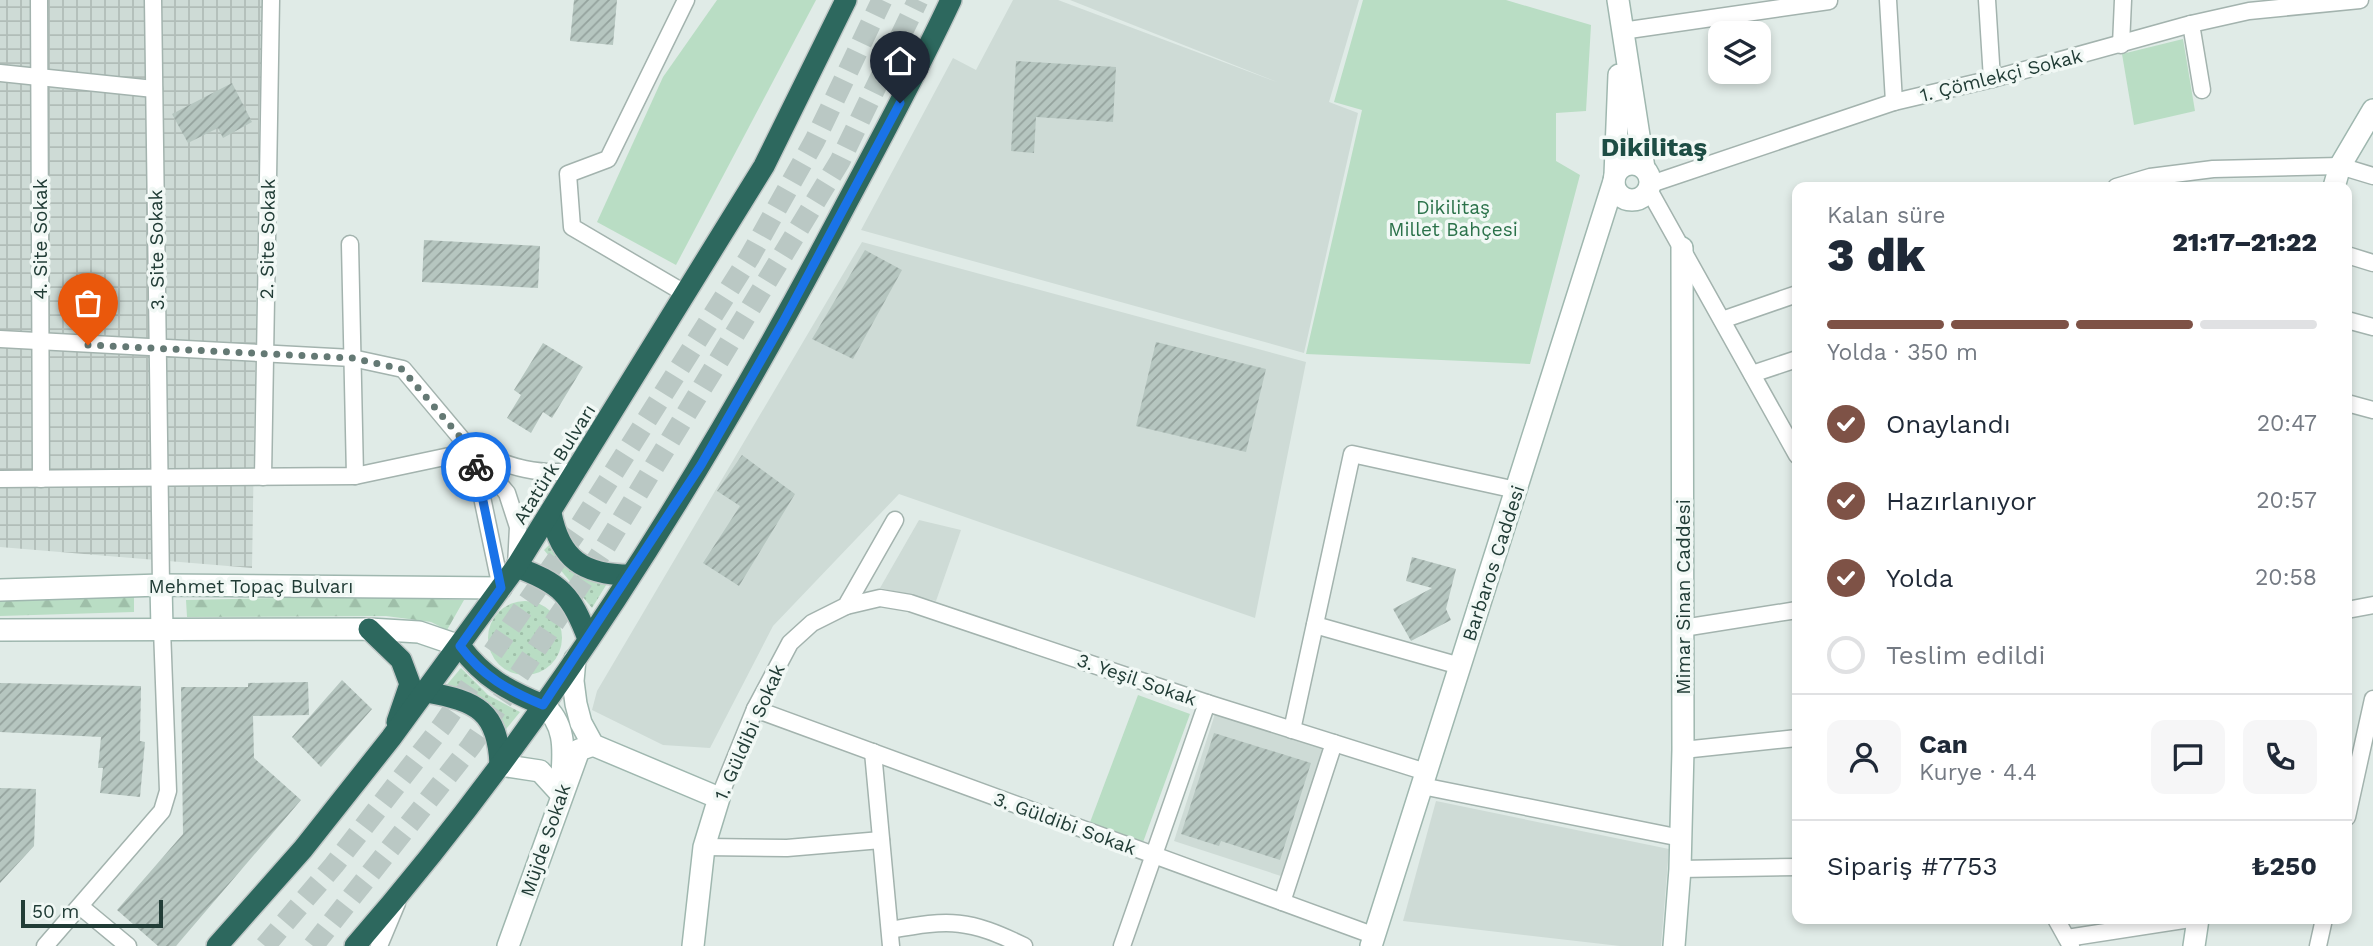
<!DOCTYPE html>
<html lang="tr">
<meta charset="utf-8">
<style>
:root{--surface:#fff;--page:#f6f6f7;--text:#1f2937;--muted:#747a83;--line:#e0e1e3;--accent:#7e5246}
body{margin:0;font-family:"Work Sans",sans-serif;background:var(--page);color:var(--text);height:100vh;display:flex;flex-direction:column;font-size:26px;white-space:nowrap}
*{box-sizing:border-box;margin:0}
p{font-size:23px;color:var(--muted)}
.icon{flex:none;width:38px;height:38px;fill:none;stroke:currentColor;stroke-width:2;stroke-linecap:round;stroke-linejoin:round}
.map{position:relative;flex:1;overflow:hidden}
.drawer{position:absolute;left:1792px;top:182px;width:560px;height:742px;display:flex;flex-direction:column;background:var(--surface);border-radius:14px;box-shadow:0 4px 10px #0003}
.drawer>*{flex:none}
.buttons{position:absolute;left:1708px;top:21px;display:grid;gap:14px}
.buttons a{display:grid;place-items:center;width:63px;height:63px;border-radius:14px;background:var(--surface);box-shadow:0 4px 10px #0003;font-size:35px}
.scale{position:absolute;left:21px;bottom:18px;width:142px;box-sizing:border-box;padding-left:7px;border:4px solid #213c36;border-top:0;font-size:19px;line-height:24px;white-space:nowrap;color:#213c36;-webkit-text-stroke:5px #f1f8f5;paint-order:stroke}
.pin{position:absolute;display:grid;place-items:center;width:60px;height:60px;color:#fff;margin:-72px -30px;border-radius:50% 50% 50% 0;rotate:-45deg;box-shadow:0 0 7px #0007}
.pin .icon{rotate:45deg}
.courier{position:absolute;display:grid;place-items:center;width:70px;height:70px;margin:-35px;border:5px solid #1a73e8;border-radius:50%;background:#fff;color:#222;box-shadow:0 2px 9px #0007}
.head em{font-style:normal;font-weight:800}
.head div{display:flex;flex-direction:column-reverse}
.head{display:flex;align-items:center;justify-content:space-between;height:119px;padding:0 35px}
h1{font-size:46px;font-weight:800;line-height:52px}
.bar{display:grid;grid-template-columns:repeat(4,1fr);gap:10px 7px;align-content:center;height:84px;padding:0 35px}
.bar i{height:9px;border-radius:5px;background:var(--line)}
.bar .active{background:var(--accent)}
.bar p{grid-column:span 4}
.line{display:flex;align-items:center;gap:18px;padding:0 35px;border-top:2px solid var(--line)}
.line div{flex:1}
.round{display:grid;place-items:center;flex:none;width:74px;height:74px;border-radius:14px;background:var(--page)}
ol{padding:0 35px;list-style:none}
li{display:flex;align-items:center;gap:21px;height:77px}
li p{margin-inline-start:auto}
li .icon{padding:7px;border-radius:50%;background:var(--accent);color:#fff;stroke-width:4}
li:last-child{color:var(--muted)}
li i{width:38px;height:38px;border:4px solid var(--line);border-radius:50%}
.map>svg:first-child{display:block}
</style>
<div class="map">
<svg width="2373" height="946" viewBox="0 0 2373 946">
<defs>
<pattern id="industrial-grid" width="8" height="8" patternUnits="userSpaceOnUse" patternTransform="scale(1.75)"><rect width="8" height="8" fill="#cedbd6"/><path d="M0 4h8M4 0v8" fill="none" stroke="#b1bdb8"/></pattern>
<pattern id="grass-dots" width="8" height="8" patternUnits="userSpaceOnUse" patternTransform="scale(1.75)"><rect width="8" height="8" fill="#b9ddc4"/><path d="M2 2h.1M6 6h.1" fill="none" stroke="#9fbfa9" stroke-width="1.8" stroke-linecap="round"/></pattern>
<pattern id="forest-firs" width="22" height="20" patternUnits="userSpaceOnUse" patternTransform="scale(1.75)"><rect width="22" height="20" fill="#b9ddc4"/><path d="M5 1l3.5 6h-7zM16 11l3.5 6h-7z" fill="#9fbfa9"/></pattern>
<pattern id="building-hatch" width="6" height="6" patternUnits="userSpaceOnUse" patternTransform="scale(1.75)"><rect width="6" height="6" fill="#b6c6c0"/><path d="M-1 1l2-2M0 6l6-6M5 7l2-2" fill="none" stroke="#94a29d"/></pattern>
</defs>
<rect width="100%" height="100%" fill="#e0ebe7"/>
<!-- built -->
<g fill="#cedbd6">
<polygon points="1013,0 1058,0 1277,82 1070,0 1359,0 1329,102 1358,113 1304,353 861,230 953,58 976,70"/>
<polygon points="862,242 1306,362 1255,618 899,494 773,626 710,748 663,745 592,710 597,691"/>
<polygon points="919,520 961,530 936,601 880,588"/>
<polygon points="1215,714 1325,749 1284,877 1174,841"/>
<polygon points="1436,801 1669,849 1661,946 1620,946 1403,921"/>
</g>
<!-- industrial -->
<polygon fill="url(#industrial-grid)" points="0,0 276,0 260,88 252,568 0,547"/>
<!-- grass -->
<g fill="url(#grass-dots)">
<polygon points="549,545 559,558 608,582 592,608 544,550"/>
<circle cx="525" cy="638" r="37"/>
<polygon points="461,668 488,695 520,712 502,734 445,687"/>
</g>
<!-- forest -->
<g fill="url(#forest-firs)">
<polygon points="134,596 134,612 0,616 0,601"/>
<polygon points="359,596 464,600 447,630 431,622 386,616 187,617 186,600"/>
</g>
<!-- park -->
<g fill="#b9ddc4">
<polygon points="717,0 816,0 676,265 597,222 663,77"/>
<polygon points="1363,0 1506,0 1591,25 1586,111 1556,113 1556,161 1580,175 1530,364 1306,354 1362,110 1334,102"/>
<polygon points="2183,39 2195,111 2134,125 2122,54"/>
<polygon points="1138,695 1190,714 1142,845 1089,825"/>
</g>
<!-- building -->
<g fill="url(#building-hatch)">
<polygon points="574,0 617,0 613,45 570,41"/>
<polygon points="1016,61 1116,67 1113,122 1036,117 1034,153 1011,151"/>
<polygon points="232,83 252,122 223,138 218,128 188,143 172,114"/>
<polygon points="424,240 540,246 538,288 422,282"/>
<polygon points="865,250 902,270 853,359 812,339"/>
<polygon points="1156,342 1266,369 1246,452 1136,426"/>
<polygon points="543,343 583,367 552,418 543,412 531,433 507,418 521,395 514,390"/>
<polygon points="742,455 795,494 739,586 703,563 740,506 717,491"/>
<polygon points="1412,557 1456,569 1446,609 1451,620 1411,641 1393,609 1432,588 1406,581"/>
<polygon points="342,680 372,709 321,767 292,737"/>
<polygon points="308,682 309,715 253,716 254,758 301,800 176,946 158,946 117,910 183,834 181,687 248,687 248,683"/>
<polygon points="0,683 141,686 140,741 145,742 140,797 100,793 103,768 98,768 101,737 0,732"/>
<polygon points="1214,733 1311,763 1280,860 1221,841 1219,846 1181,834"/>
<polygon points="0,788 36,789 34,846 0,883"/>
</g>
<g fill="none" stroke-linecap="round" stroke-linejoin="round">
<!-- highway-tunnel -->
<g stroke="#bac8c4" stroke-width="21" stroke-dasharray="21 10" stroke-linecap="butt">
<polyline points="265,946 334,865 442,726 576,532 749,258 815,140 882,0"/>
<polyline points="313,946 471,746 604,549 840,161 918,0"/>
</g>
<!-- street casing -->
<g stroke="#a3b3ae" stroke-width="19">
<g id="street">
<polyline points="39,0 41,479"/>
<polyline points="153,0 161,585"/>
<polyline points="686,0 608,159 568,174 572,227 686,294"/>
<polyline points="1888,0 1894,102"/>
<polyline points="1987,0 1992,79"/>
<polyline points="2191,24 2202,90"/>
<polyline points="1622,31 1829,1"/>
<polyline points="2121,45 2123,0"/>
<polyline points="0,73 154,89"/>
<polyline points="1651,184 1894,102 1992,79 2191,24 2249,11 2360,0"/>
<polyline points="2116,187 2150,177 2213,169 2340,166 2373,176"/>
<polyline points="1649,190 1797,455"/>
<polyline points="350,244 355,476"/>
<polyline points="2347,255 2373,263"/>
<polyline points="1722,320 1797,294"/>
<polyline points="2347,320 2373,327"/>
<polyline points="0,339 352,358 403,369 507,493 518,527 516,567"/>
<polyline points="1752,374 1797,359"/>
<polyline points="2347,403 2373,410"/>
<path d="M475 452C514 468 535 475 578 471"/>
<polyline points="473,454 501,588"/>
<polyline points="263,477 271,0"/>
<polyline points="0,479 355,476 473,451"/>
<polyline points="846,606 880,598 910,603 1207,703 1426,772"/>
<polyline points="2347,610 2373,605"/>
<polyline points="1315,625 1460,666"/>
<polyline points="1683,628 1797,610"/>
<polyline points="755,709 1375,936"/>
<polyline points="1292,730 1352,454 1516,490"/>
<polyline points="1683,750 1797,738"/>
<polyline points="873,752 891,946"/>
<polyline points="1422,786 1681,838"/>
<polyline points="719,798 755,709 790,643 812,623 846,606 895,520"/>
<polyline points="2347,817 2373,699"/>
<polyline points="704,847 787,848 881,840"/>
<polyline points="1680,869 1797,867"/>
<polyline points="1282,902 1334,743"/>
<polyline points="81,907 128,946"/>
<polyline points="2056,919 2071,946"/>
<path d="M890 930C951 919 968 919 1024 946"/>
<polyline points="2067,938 2190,919"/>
<polyline points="45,946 162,811 168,791 162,629"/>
<polyline points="379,946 397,903"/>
<polyline points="1122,946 1207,703"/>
<polyline points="2318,946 2324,919"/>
</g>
</g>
<!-- secondary casing -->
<g stroke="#9fb7af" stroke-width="24">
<g id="secondary">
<polyline points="1618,0 1644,168"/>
<circle cx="1632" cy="182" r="18"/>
<polyline points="1615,175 1619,75"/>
<polyline points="2334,187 2340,166 2373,110"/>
<polyline points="161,585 162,629"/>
<polyline points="0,590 161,585 501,588"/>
<polyline points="0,630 369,629 419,632 460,646"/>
<polyline points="575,659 573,681 576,704 581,723 593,745 719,798 704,847 693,946"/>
<path d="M543 705C565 723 564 748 562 774"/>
<polyline points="500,765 540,771 561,794"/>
<polyline points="508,946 579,750 593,745"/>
<polyline points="1371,946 1614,181"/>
<polyline points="1674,946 1680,869 1683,750 1682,248"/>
<polyline points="2194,946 2198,919"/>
</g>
</g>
<!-- highway casing -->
<g stroke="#c1c8c7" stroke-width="24">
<g id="highway">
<path d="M551 513C560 559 583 575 630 575"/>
<path d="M516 567C560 583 572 595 588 639"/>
<polyline points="369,629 401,660 410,684 397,722"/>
<path d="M460 646C484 678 507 690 543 705"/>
<path d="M426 692C477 701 498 711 500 765"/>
<polyline points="217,946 303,849 391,738 516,567 764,166 846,0"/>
<path d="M355 946C545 728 700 480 835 225 874 151 915 77 951 0"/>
</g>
</g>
<!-- street -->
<use href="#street" stroke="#fff" stroke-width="16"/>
<!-- secondary -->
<use href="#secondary" stroke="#fff" stroke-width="21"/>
<!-- highway -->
<use href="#highway" stroke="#2d685e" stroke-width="21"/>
</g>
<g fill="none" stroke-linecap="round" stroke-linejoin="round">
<!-- done -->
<polyline stroke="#647974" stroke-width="7" stroke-dasharray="0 12.6" points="88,345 352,358 402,369 473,452 476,467"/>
<!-- route -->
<path stroke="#1a73e8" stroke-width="9" d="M476 467 501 588 460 646C482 676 509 691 543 705L701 465 783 322 900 103"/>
</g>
<g text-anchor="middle" stroke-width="7" stroke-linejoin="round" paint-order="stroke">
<!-- street labels -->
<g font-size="19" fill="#213c36" stroke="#f1f8f5">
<text transform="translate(2001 75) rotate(-14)" y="7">1. Çömlekçi Sokak</text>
<text transform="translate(40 239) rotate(-90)" y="7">4. Site Sokak</text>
<text transform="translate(267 239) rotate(-89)" y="7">2. Site Sokak</text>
<text transform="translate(156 250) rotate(-91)" y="7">3. Site Sokak</text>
<text transform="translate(554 464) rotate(-58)" y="7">Atatürk Bulvarı</text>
<text transform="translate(1493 563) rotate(-72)" y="7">Barbaros Caddesi</text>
<text x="251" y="593">Mehmet Topaç Bulvarı</text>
<text transform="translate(1683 597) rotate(-90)" y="7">Mimar Sinan Caddesi</text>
<text transform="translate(1137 679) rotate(19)" y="7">3. Yeşil Sokak</text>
<text transform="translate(749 732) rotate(-66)" y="7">1. Güldibi Sokak</text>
<text transform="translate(1065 823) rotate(20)" y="7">3. Güldibi Sokak</text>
<text transform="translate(545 840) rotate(-71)" y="7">Müjde Sokak</text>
</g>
<!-- park labels -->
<g font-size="19" fill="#2b724a" stroke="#f1f8f5">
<text x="1453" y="214">Dikilitaş<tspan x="1453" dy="22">Millet Bahçesi</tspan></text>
</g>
<!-- district labels -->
<g font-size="26" font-weight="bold" fill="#1d4d44" stroke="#f1f8f5">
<text x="1654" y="156">Dikilitaş</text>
</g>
</g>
</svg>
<div class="buttons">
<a><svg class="icon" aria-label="layers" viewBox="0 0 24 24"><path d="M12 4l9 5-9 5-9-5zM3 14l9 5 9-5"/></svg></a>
</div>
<div class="scale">50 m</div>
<div class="pin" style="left:88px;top:345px;background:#ea580c"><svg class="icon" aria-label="bag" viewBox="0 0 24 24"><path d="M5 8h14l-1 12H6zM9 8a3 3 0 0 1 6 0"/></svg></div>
<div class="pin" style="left:900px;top:103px;background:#1f2937"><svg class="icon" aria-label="home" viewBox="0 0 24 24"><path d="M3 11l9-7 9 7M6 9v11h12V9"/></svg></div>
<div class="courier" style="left:476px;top:467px"><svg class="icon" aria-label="bike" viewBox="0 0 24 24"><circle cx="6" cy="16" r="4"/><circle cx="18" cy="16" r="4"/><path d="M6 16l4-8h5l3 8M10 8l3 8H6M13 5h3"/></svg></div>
<section class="drawer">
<div class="head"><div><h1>3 dk</h1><p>Kalan süre</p></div><em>21:17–21:22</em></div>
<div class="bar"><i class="active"></i><i class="active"></i><i class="active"></i><i></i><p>Yolda · 350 m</p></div>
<ol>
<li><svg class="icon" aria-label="check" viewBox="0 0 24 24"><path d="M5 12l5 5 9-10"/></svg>Onaylandı<p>20:47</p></li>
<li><svg class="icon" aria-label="check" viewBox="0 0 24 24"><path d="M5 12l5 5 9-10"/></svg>Hazırlanıyor<p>20:57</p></li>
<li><svg class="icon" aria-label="check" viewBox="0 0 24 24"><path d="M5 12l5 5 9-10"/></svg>Yolda<p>20:58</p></li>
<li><i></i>Teslim edildi</li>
</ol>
<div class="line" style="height:126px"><a class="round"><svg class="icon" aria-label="person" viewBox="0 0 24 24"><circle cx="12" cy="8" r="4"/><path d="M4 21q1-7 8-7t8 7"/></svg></a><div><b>Can</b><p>Kurye · 4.4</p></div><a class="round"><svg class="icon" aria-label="chat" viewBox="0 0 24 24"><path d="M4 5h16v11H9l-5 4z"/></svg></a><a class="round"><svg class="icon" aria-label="phone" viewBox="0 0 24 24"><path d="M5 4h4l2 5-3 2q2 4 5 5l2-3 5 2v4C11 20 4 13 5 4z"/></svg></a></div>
<div class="line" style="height:91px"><div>Sipariş #7753</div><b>₺250</b></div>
</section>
</div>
